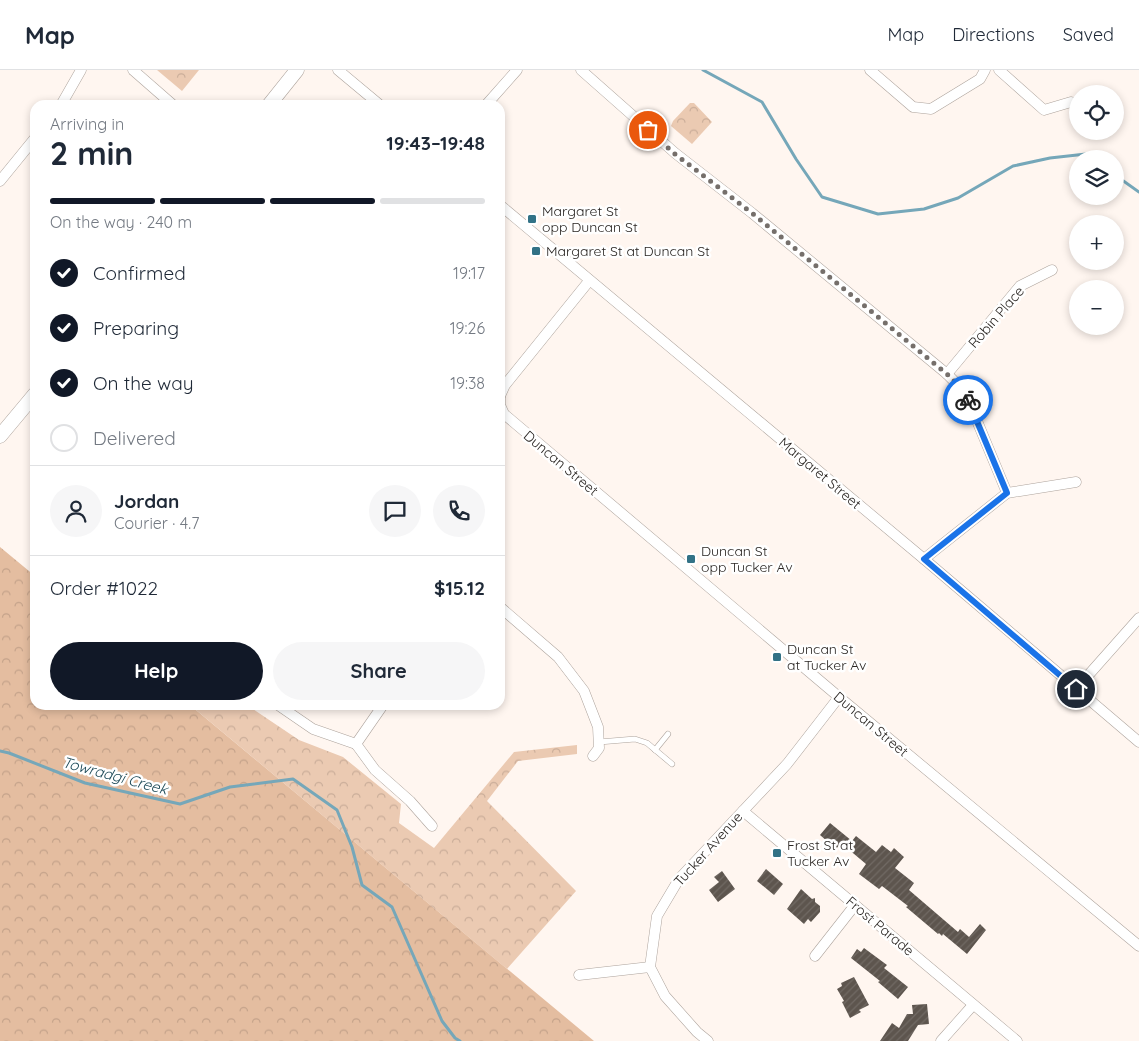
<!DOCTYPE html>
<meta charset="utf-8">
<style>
:root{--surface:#fff;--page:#f6f6f7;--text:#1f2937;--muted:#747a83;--line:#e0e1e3;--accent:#111827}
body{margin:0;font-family:Quicksand,sans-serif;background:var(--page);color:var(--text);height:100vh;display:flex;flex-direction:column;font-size:19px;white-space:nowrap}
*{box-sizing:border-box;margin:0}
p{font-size:16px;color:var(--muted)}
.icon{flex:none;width:28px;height:28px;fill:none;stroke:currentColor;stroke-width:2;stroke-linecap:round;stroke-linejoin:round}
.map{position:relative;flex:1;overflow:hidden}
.panel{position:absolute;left:30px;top:30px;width:475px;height:610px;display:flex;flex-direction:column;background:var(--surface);border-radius:15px;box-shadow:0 2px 8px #0003}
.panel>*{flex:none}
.tools{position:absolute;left:1069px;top:15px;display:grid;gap:10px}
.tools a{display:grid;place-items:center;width:55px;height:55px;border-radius:50%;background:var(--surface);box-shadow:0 2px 8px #0003;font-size:25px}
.pin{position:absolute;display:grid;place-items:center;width:42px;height:42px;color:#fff;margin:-21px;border:2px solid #fff;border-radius:50%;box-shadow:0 1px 5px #0007}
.courier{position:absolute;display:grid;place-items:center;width:50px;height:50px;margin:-25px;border:4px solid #1a73e8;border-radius:50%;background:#fff;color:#222;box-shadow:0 1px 6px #0007}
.headline em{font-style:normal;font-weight:700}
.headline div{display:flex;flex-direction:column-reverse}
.headline{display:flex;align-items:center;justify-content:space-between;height:85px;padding:0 20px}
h1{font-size:32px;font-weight:700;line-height:38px}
.bar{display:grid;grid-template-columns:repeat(4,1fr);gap:8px 5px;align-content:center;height:60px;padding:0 20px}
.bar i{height:6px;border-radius:4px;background:var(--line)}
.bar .on{background:var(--accent)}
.bar p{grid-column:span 4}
.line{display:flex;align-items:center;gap:12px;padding:0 20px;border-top:1px solid var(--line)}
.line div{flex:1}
.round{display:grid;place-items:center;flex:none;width:52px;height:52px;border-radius:26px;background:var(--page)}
ol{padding:0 20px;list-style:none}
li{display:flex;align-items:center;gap:15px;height:55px}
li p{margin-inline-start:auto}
li .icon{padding:5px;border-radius:50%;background:var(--accent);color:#fff;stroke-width:4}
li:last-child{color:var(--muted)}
li i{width:28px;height:28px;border:2px solid var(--line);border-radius:50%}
.primary-button{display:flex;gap:10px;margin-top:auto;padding:10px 20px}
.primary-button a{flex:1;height:58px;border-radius:30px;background:var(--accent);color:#fff;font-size:20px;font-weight:700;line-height:58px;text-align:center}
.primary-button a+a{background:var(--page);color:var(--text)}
header{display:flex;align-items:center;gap:30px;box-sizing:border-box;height:70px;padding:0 25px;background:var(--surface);border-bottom:1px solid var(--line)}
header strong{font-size:24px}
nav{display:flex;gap:28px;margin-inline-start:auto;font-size:18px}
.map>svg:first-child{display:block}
</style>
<header>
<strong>Map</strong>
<nav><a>Map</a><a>Directions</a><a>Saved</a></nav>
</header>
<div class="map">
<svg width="1139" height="971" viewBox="0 0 1139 971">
<defs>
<pattern id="forest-crowns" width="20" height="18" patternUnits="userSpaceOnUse" patternTransform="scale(1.25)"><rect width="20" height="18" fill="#e4bda0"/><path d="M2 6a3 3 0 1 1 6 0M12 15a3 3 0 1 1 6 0" fill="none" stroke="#c4a28a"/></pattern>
<pattern id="park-crowns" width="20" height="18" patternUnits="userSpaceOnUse" patternTransform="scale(1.25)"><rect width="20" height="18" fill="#ebcab2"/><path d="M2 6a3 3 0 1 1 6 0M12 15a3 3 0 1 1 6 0" fill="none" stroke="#caad99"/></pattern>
<pattern id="building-hatch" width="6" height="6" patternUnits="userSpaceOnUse" patternTransform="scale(1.25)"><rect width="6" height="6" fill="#5d554e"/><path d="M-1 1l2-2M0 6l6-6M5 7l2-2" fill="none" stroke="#716a64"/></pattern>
</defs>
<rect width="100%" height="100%" fill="#fff6f0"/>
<!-- forest -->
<polygon fill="url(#forest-crowns)" points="0,477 35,506 35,635 190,635 594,971 0,971"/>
<!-- park -->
<g fill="url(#park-crowns)">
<polygon points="157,0 199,0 182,21"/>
<polygon points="690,33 694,33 712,52 692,74 671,56 673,51"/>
<polygon points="190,635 247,635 299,670 343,687 401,734 399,753 434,778 514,682 577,675 577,684 518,691 487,731 576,821 507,899"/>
</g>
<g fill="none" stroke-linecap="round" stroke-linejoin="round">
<!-- stream -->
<g stroke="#75a7b9" stroke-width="3">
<polyline points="703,0 762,32 796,89 822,127 878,144 924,139 958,128 1013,96 1050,88 1086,84 1092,89"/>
<polyline points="1115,105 1139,122"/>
<polyline points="0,681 9,683 85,713 180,734 230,717 293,709 337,740 352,777 362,815 392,837 442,951 455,968 460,971"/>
</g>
</g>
<!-- building -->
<g fill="url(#building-hatch)">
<polygon points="830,753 852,771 856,766 876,782 882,775 891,782 894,778 904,787 895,798 914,813 909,820 958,862 960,859 969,867 980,854 986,860 967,884 943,864 942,866 939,863 938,864 906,837 908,836 882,816 879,819 859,804 866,794 841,773 836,779 820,765"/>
<polygon points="766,799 783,814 774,825 757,811"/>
<polygon points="722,801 735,819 718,832 709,820 719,812 714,807"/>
<polygon points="801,819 812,829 815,828 815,832 820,836 820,842 811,852 808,849 804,854 787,839"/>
<polygon points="864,878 887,895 884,898 908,917 898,929 878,912 880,911 851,888 857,879 861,882"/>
<polygon points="854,907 869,935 859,940 861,942 850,948 842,932 844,931 837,919 842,916 841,913"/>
<polygon points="927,934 929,954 918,955 908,971 880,971 892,953 899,958 907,944 913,944 912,935"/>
</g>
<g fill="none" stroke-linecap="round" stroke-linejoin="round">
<!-- service casing -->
<g stroke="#ada39c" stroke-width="6">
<g id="service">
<polyline points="599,672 635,669 647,673 672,694"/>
<polyline points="655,680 668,664"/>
</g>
</g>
<!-- minor casing -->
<g stroke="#ada39c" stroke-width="11">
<g id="minor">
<polyline points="133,0 173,35"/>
<polyline points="338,0 380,35"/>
<polyline points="581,0 675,83 752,143 947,304 965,322 1007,423"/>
<polyline points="870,0 913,37 931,39 980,9 985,0"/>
<polyline points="999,0 1044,40 1071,32"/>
<polyline points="61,35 81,0"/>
<polyline points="486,35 517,0"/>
<polyline points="0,111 35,68"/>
<polyline points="500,135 924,489 1139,672"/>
<polyline points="947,304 1020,216 1052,200"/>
<polyline points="500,326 505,315 589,211"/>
<polyline points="500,327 500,335 504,344 839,627 1139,876"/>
<polyline points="924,489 1007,423 1076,412"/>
<polyline points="500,537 558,587 584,621 598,657 599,678 593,686"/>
<polyline points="1076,619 1139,548"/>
<polyline points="278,635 313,659 356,674"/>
<polyline points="356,674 375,700 410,731 432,756"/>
<polyline points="356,674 383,635"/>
<polyline points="743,741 1017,971"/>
<polyline points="815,886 855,835"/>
<polyline points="579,905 650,897"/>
<polyline points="708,971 697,962 665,926 650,897 657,846 679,809 787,694 839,627"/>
<polyline points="941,971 973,935"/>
</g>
</g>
<!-- secondary casing -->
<g stroke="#ada39c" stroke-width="15">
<g id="secondary">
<polyline points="269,35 297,0"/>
<polyline points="0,366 35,324"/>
</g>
</g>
<!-- service -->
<use href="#service" stroke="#fff" stroke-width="5"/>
<!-- minor -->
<use href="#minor" stroke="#fff" stroke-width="10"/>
<!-- secondary -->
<use href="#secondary" stroke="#fff" stroke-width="14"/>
</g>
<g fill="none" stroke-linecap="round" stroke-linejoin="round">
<!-- done -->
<polyline stroke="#756f6b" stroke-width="5" stroke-dasharray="0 9" points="648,60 675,84 752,143 947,304 965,322 968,330"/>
<!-- route -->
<polyline stroke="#1a73e8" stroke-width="6" points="968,330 1007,423 924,489 1076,619"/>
</g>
<!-- markers -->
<g fill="#327286" stroke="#fff" stroke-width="2">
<rect x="527" y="144" width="10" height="10" rx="2.5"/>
<rect x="531" y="176" width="10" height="10" rx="2.5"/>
<rect x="686" y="484" width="10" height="10" rx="2.5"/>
<rect x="772" y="582" width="10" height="10" rx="2.5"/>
<rect x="772" y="778" width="10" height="10" rx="2.5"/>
</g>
<g text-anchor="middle" stroke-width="5" stroke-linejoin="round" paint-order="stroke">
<!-- poi labels -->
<g font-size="14" fill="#2a2623" stroke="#fff" text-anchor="start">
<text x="542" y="146">Margaret St<tspan x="542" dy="16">opp Duncan St</tspan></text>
<text x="546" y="186">Margaret St at Duncan St</text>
<text x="701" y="486">Duncan St<tspan x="701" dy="16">opp Tucker Av</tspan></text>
<text x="787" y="584">Duncan St<tspan x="787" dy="16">at Tucker Av</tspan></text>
<text x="787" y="780">Frost St at<tspan x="787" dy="16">Tucker Av</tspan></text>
</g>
<!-- street labels -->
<g font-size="14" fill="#2a2623" stroke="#fff">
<text transform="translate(996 247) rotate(-49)" y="5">Robin Place</text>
<text transform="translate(561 393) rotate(40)" y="5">Duncan Street</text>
<text transform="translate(820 403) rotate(40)" y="5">Margaret Street</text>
<text transform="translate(871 654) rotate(40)" y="5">Duncan Street</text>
<text transform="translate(708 779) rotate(-48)" y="5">Tucker Avenue</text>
<text transform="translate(880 856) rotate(40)" y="5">Frost Parade</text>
</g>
<!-- water labels -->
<g font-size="15" font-style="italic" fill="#1b4856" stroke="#fff">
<text transform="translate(115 706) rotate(15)" y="5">Towradgi Creek</text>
</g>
</g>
</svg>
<div class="tools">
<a><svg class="icon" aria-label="locate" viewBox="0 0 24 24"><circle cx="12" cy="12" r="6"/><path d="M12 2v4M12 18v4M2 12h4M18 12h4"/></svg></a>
<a><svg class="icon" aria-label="layers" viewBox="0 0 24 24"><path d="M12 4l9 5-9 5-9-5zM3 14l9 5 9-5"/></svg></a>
<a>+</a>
<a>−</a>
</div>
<div class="pin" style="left:648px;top:60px;background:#ea580c"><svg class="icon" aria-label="bag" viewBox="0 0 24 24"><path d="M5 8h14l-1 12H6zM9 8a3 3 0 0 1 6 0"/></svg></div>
<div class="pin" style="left:1076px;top:619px;background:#1f2937"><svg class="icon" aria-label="home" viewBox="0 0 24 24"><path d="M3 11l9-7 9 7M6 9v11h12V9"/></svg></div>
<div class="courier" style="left:968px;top:330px"><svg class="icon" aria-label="bike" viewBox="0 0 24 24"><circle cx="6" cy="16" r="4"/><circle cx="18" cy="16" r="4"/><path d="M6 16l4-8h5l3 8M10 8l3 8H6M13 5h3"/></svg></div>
<section class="panel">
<div class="headline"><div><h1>2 min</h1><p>Arriving in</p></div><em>19:43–19:48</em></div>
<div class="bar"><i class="on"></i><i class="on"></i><i class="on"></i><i></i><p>On the way · 240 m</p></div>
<ol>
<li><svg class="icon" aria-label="check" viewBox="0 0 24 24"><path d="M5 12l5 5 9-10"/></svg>Confirmed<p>19:17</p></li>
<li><svg class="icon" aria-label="check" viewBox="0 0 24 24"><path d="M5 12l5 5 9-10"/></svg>Preparing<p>19:26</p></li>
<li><svg class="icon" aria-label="check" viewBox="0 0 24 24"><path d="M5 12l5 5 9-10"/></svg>On the way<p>19:38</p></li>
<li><i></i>Delivered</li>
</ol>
<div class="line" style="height:90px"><a class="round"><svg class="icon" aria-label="person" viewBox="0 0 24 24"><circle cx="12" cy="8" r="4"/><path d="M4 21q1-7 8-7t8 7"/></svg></a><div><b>Jordan</b><p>Courier · 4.7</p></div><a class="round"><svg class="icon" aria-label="chat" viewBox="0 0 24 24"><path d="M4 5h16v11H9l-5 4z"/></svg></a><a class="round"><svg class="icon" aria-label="phone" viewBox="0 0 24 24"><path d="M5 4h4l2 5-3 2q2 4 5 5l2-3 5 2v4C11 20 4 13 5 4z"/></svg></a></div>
<div class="line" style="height:65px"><div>Order #1022</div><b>$15.12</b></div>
<div class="primary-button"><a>Help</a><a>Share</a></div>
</section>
</div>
